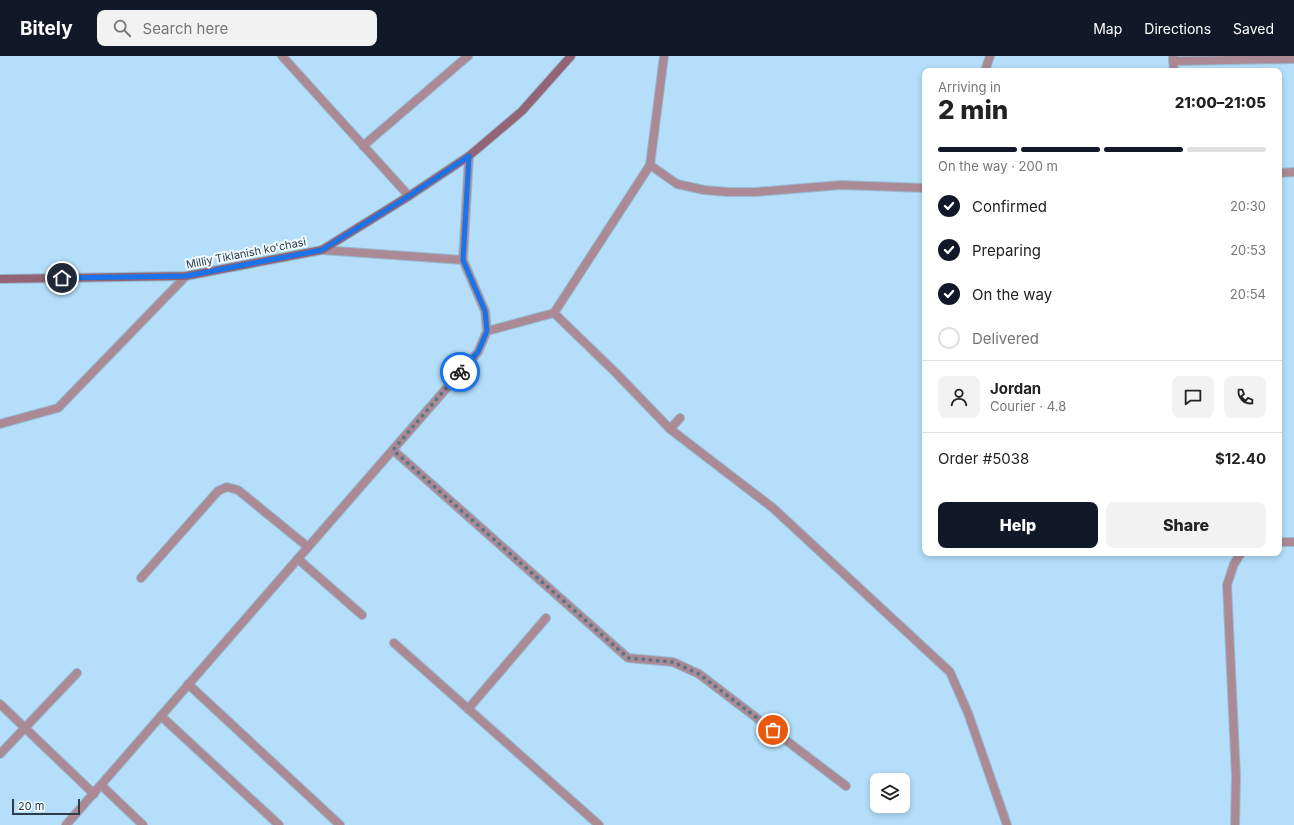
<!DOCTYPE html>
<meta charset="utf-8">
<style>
:root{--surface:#fff;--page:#f2f2f2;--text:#222;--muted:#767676;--line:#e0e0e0;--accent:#111827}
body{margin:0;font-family:Inter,sans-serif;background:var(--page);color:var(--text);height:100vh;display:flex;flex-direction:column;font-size:15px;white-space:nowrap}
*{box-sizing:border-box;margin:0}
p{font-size:13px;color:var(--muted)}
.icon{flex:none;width:22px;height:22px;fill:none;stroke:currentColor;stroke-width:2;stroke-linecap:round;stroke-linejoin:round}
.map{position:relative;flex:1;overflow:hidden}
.side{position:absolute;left:922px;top:12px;width:360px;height:488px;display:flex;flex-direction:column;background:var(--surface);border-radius:8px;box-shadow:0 2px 6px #0003}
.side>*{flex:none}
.fabs{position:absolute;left:870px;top:717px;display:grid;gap:8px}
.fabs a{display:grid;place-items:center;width:40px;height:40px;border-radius:8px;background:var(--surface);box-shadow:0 2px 6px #0003;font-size:20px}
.scale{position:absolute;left:12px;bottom:10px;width:68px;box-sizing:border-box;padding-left:4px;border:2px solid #2c3d48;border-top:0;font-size:11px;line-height:14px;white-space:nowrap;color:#2c3d48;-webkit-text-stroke:3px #f1faff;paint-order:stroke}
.pin{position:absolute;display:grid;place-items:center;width:34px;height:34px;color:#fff;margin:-17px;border:2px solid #fff;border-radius:50%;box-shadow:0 1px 4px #0007}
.courier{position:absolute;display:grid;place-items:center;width:40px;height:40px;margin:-20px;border:3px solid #1a73e8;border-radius:50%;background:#fff;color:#222;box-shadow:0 1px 5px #0007}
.head em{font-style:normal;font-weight:800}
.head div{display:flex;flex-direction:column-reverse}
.head{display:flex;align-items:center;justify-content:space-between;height:68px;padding:0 16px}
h1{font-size:26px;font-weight:800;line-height:30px}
.bar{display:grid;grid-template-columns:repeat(4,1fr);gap:6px 4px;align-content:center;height:48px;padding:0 16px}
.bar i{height:5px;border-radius:3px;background:var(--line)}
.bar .selected{background:var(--accent)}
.bar p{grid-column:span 4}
.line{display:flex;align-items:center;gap:10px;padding:0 16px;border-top:1px solid var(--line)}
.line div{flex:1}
.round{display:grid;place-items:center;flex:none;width:42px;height:42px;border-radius:8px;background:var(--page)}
ol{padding:0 16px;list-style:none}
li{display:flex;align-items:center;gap:12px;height:44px}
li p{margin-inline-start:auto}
li .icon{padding:4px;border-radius:50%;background:var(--accent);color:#fff;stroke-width:4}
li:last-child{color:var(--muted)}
li i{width:22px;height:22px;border:2px solid var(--line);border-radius:50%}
.cta{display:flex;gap:8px;margin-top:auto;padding:8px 16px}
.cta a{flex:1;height:46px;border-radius:8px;background:var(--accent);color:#fff;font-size:16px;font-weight:800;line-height:46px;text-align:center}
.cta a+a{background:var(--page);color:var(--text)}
header{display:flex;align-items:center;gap:24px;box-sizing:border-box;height:56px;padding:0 20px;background:var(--accent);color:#fff}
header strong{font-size:19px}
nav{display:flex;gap:22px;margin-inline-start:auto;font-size:14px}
.search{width:280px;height:36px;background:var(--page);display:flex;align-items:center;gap:10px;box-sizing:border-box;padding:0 14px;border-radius:8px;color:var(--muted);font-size:15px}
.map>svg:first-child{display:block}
</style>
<header>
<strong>Bitely</strong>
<div class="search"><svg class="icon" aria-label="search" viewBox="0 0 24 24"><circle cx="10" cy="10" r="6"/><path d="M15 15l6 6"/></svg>Search here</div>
<nav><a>Map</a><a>Directions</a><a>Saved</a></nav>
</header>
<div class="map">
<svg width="1294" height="769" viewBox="0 0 1294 769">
<rect width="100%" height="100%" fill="#b4def9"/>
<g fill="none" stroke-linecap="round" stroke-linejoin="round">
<!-- service casing -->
<g stroke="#96bbd2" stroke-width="10">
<g id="service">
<polyline points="282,0 409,140"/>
<polyline points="1173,0 1174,15"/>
<polyline points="985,15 990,0"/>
<polyline points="363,90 468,0"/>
<polyline points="554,257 616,317 670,373 773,452 950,616 968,657 1007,769"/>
<polyline points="0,368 58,352 186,220"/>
<polyline points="670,373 680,362"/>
<polyline points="393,394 628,602 673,606 699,618 846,730"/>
<polyline points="298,503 362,559"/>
<polyline points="141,522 218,435 227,431 238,434 308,491"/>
<polyline points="394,587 599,769"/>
<polyline points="188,628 340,769"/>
<polyline points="0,648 94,738"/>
<polyline points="468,653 546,562"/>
<polyline points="161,660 279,769"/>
<polyline points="0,698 77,617"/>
<polyline points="101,729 143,769"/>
</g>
</g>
<!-- minor casing -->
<g stroke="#96bbd2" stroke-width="10">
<g id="minor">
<polyline points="1173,5 1294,3"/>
<polyline points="650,109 677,128 704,134 728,136 756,136 841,129 925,132"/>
<polyline points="1279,117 1294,116"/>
<polyline points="322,194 463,204"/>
<polyline points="487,275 554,257 650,109 664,0"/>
<polyline points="1279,486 1294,486"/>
<polyline points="66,769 478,296 487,275 485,255 463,204 469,100"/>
<polyline points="1235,769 1236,720 1227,529 1234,508 1241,497"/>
</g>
</g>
<!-- secondary casing -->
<g stroke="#96bbd2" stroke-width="10">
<polyline id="secondary" points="0,223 186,220 322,194 409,140 469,100 522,55 571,0"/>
</g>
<!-- service -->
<use href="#service" stroke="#ab8a95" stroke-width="8"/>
<!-- minor -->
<use href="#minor" stroke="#ab8a95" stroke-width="8"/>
<!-- secondary -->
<use href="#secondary" stroke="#936475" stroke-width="8"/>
</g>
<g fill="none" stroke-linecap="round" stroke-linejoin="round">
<!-- done -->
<polyline stroke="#5c7586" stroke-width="4" stroke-dasharray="0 7.2" points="460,316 393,394 628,602 673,606 699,618 773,674"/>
<!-- route -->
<polyline stroke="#1a73e8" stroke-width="5" points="62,222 186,220 322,194 409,140 469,100 463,204 485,255 487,275 478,296 460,316"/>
</g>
<g text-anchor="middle" stroke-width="4" stroke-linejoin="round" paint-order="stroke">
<!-- street labels -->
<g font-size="11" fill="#2c3d48" stroke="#f1faff">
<text transform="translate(246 197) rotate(-11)" y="4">Milliy Tiklanish ko'chasi</text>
</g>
</g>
</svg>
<div class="fabs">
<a><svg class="icon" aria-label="layers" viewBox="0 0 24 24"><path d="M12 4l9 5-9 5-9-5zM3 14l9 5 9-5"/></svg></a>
</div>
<div class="scale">20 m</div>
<div class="pin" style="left:773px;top:674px;background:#ea580c"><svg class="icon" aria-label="bag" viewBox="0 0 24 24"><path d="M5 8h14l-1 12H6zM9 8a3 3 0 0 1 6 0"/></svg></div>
<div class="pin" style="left:62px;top:222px;background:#1f2937"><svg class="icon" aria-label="home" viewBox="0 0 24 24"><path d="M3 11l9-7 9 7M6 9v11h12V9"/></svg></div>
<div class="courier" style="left:460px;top:316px"><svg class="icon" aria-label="bike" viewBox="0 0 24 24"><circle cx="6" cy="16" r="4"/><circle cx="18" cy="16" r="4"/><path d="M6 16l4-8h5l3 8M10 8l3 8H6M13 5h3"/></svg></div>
<section class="side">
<div class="head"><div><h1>2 min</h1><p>Arriving in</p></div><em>21:00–21:05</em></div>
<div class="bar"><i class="selected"></i><i class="selected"></i><i class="selected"></i><i></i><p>On the way · 200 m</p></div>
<ol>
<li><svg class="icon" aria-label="check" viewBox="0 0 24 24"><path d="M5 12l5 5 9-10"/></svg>Confirmed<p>20:30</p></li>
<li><svg class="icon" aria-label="check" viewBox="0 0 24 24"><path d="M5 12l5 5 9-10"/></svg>Preparing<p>20:53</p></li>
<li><svg class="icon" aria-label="check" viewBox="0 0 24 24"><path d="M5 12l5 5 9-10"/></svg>On the way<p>20:54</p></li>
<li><i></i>Delivered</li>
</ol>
<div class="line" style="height:72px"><a class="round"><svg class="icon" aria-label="person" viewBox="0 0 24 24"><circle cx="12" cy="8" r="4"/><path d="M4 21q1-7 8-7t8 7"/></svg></a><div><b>Jordan</b><p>Courier · 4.8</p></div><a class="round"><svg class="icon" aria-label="chat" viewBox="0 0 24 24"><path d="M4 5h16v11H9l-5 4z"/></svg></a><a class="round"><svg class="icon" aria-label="phone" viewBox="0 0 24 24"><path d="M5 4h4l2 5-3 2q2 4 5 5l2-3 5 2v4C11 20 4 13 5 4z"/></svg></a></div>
<div class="line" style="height:52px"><div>Order #5038</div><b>$12.40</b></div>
<div class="cta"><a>Help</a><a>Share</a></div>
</section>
</div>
